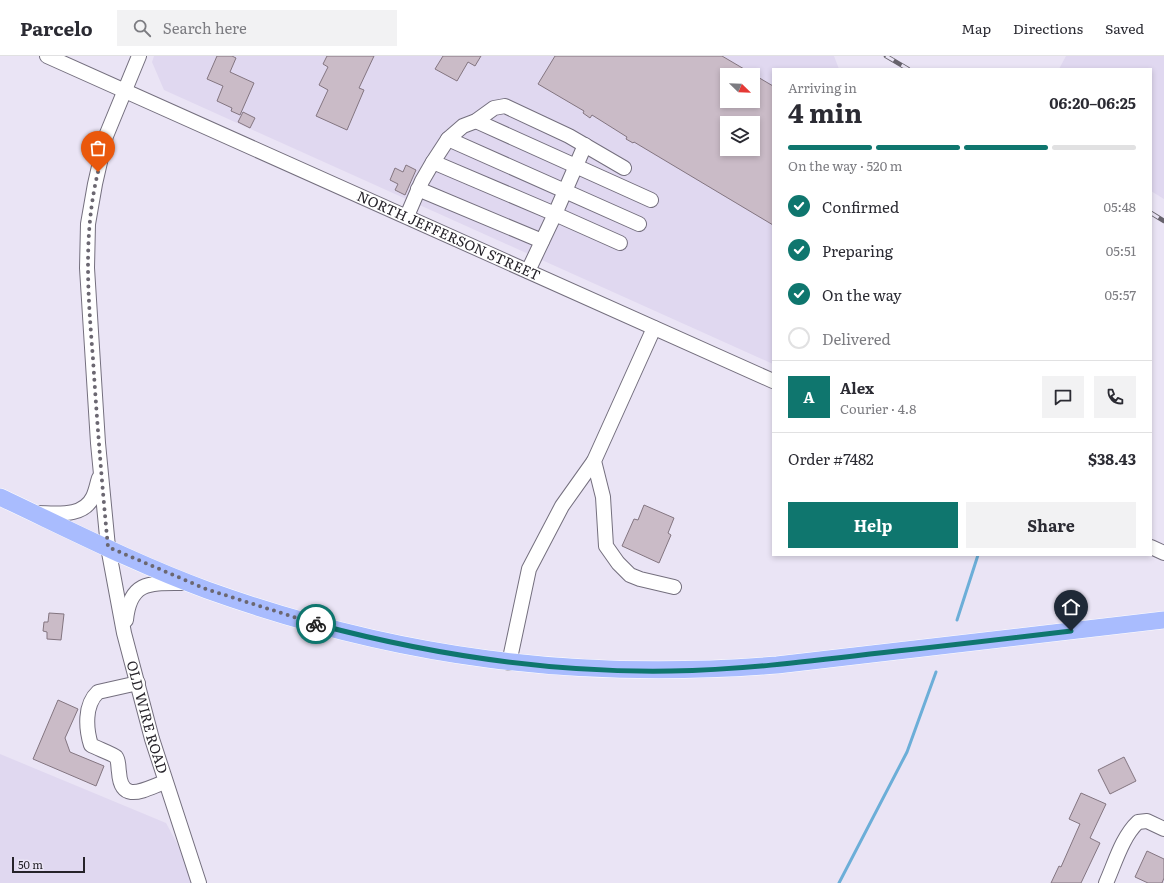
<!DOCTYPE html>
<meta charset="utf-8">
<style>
:root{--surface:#fff;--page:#f2f2f3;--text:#2b2b33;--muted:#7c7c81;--line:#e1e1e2;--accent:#0f766e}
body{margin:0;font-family:Literata,serif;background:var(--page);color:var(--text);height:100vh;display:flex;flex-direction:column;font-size:15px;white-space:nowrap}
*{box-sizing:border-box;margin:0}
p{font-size:13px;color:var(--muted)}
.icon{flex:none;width:22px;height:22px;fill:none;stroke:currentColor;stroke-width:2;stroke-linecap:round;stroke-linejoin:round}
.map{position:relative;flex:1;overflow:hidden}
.panel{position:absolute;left:772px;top:12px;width:380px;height:488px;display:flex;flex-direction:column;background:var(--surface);border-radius:0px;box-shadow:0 2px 6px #0003}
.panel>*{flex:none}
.needle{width:26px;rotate:113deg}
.buttons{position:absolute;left:720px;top:12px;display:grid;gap:8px}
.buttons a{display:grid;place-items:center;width:40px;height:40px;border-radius:0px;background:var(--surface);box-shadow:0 2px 6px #0003;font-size:20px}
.scale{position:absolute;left:12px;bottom:10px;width:73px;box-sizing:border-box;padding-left:4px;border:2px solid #26232a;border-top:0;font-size:11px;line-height:14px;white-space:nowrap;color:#26232a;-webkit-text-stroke:3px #eae4f5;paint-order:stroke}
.pin{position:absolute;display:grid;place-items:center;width:34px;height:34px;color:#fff;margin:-41px -17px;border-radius:50% 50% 50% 0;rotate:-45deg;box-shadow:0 0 4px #0007}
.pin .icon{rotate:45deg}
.courier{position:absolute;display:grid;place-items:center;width:40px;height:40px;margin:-20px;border:3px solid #0f766e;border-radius:50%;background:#fff;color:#222;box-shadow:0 1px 5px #0007}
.head em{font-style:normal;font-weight:700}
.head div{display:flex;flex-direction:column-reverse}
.head{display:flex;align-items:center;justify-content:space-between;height:68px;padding:0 16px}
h1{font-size:26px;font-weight:700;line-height:30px}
.bar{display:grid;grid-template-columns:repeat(4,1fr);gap:6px 4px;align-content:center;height:48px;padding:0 16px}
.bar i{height:5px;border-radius:3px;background:var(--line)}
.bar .active{background:var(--accent)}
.bar p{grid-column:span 4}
.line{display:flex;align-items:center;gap:10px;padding:0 16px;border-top:1px solid var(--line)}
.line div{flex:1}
.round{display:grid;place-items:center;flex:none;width:42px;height:42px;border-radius:0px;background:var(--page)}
ol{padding:0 16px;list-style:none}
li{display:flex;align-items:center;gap:12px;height:44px}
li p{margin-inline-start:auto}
li .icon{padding:4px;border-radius:50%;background:var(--accent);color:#fff;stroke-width:4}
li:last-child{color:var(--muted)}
li i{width:22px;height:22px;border:2px solid var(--line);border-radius:50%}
.cta{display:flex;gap:8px;margin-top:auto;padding:8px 16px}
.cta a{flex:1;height:46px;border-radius:0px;background:var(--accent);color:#fff;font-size:16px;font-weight:700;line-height:46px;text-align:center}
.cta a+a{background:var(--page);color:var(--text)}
header{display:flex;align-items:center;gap:24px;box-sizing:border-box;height:56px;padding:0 20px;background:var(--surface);border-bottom:1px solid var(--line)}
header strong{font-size:19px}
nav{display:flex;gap:22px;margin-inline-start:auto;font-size:14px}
.search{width:280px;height:36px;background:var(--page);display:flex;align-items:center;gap:10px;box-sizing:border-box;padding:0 14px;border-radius:0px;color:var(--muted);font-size:15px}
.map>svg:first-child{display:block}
</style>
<header>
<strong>Parcelo</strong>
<div class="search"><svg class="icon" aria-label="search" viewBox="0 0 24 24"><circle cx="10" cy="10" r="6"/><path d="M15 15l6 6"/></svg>Search here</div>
<nav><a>Map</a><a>Directions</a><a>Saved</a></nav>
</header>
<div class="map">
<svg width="1164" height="827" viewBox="0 0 1164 827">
<rect width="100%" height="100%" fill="#eae4f5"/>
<!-- built -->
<g fill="#e0d8f0" fill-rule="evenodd">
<path d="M154 0H834L839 13H773V308L164 34 152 6ZM727 19H753V45H727ZM727 67H753V93H727Z"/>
<polygon points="1066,0 1164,0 1164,143 1151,135 1151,13 1059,13"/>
<polygon points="0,698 166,767 186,804 194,827 0,827"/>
</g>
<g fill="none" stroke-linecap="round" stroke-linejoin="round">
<!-- stream -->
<g stroke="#6caed8" stroke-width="3">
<polyline points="957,564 978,499"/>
<polyline points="839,827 907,696 936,616"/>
</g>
</g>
<!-- building -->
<g fill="#cabbc7" stroke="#837580" fill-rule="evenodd">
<polygon points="217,0 232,0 236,2 230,16 254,27 240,59 231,55 232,52 217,45 223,30 207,23"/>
<polygon points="327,0 374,0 359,32 364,34 347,74 316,60 328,34 319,29 328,11 323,8"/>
<polygon points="443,0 481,0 475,10 468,6 457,25 435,13"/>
<path d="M555 0H722L773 30V169L634 86 633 87 626 83 627 81 592 59 590 62 583 57 584 55 538 28ZM727 19H753V45H727ZM727 67H753V93H727Z"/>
<polygon points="243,56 255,62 250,72 238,66"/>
<polygon points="406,109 416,114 405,139 395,134 398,128 390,124 395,112 403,116"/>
<polygon points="644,449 674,462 668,477 671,479 659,507 622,490 634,463 638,464"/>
<polygon points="49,557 64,558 61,584 47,583 47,576 43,575 44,566 48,566"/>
<polygon points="58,644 78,653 65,682 70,696 104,710 96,730 33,703"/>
<polygon points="1124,701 1136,725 1110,738 1098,714"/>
<polygon points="1081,737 1106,748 1090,782 1100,787 1081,827 1051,827 1059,810 1061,811 1080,768 1069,763"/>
<polygon points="1147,795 1164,803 1164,822 1162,827 1148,827 1135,821"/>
</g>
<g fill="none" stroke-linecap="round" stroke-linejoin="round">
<!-- minor casing -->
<g stroke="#746f7e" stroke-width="16">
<g id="minor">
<path id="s1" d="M47 0 773 325"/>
<path id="s2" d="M139 0 106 80 95 128 88 168 87 212 98 387 108 491 124 577 152 683 199 827"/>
<polyline points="476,65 651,144"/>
<polyline points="448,83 639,168"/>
<polyline points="585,89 555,158 620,187"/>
<polyline points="433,106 448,83 463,70 476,65 494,52 505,50 569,80 624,112"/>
<polyline points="418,133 542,185"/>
<polyline points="407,160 422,125 433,106 555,158 528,215"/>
<polyline points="654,272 594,405 603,441 606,490 618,507 630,519 640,523 674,531"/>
<path d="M36 457C56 457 83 462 93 441 96 435 97 428 99 422"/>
<polyline points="1151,491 1164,497"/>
<path d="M126 564C130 524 151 527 185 527"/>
<polyline points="509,607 529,513 562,450 594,405"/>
<path d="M138 627 98 636C84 649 86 673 91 689 96 692 113 698 116 701 119 705 118 711 119 716 121 749 145 733 165 726"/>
<path d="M1106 827C1115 807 1122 781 1138 766L1147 765 1164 773"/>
</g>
</g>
<!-- major casing -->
<g stroke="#fff" stroke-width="18">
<path id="major" d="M0 441C68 473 136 508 207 534 397 602 576 625 777 609L1164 564"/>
</g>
<!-- minor -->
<use href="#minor" stroke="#fff" stroke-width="14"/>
<!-- major -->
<use href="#major" stroke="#a9bcfe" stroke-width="17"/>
<!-- rail casing -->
<g stroke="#66626c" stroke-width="4.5">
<g id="rail">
<polyline points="886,0 908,13"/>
<polyline points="1151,157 1164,165"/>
</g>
</g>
<!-- rail -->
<use href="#rail" stroke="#eae4f5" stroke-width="3" stroke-dasharray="9" stroke-linecap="butt"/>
</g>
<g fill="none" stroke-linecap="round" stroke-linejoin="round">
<!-- done -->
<path stroke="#6b6771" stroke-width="4" stroke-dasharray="0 7.2" d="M98 116C83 178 88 240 93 303 97 366 102 429 108 491L206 533 316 568"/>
<!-- route -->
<path stroke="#0f766e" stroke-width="5" d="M316 568C432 599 551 617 671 615 738 614 804 606 870 598 937 591 1004 583 1071 575"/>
</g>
<g text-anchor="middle" stroke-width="3.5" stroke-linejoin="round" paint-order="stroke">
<!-- street labels -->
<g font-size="14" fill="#26232a" stroke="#eae4f5">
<text dy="5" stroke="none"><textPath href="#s1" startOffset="440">NORTH JEFFERSON STREET</textPath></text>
<text dy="5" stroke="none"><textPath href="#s2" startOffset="675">OLD WIRE ROAD</textPath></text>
</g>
</g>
</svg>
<div class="buttons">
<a><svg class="needle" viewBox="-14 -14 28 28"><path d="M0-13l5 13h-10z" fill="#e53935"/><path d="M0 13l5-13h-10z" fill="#7c7c81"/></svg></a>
<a><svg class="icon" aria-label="layers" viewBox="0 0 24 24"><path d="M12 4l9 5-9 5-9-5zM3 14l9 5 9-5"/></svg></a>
</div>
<div class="scale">50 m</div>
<div class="pin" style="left:98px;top:116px;background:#ea580c"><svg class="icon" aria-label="bag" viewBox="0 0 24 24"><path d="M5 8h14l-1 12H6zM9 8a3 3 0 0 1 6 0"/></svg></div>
<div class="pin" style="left:1071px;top:575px;background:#1f2937"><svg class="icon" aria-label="home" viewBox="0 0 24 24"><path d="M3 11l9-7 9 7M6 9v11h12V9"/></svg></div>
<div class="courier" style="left:316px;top:568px"><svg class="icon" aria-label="bike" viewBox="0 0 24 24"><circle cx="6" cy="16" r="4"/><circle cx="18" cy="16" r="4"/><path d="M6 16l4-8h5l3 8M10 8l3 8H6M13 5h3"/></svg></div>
<section class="panel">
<div class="head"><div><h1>4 min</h1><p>Arriving in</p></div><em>06:20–06:25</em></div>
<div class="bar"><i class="active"></i><i class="active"></i><i class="active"></i><i></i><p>On the way · 520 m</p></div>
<ol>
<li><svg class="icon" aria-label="check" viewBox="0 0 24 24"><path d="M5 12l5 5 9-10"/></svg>Confirmed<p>05:48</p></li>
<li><svg class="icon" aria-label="check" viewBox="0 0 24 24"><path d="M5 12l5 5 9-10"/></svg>Preparing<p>05:51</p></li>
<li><svg class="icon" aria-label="check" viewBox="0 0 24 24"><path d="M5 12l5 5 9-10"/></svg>On the way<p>05:57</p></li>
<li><i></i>Delivered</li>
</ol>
<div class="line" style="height:72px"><b class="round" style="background:var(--accent);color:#fff">A</b><div><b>Alex</b><p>Courier · 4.8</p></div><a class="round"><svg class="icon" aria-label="chat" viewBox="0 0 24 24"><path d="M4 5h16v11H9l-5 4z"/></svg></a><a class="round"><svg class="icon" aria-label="phone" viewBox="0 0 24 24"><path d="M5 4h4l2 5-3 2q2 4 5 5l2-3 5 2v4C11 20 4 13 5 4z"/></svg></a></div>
<div class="line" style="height:52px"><div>Order #7482</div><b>$38.43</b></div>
<div class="cta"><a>Help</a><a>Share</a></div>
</section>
</div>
